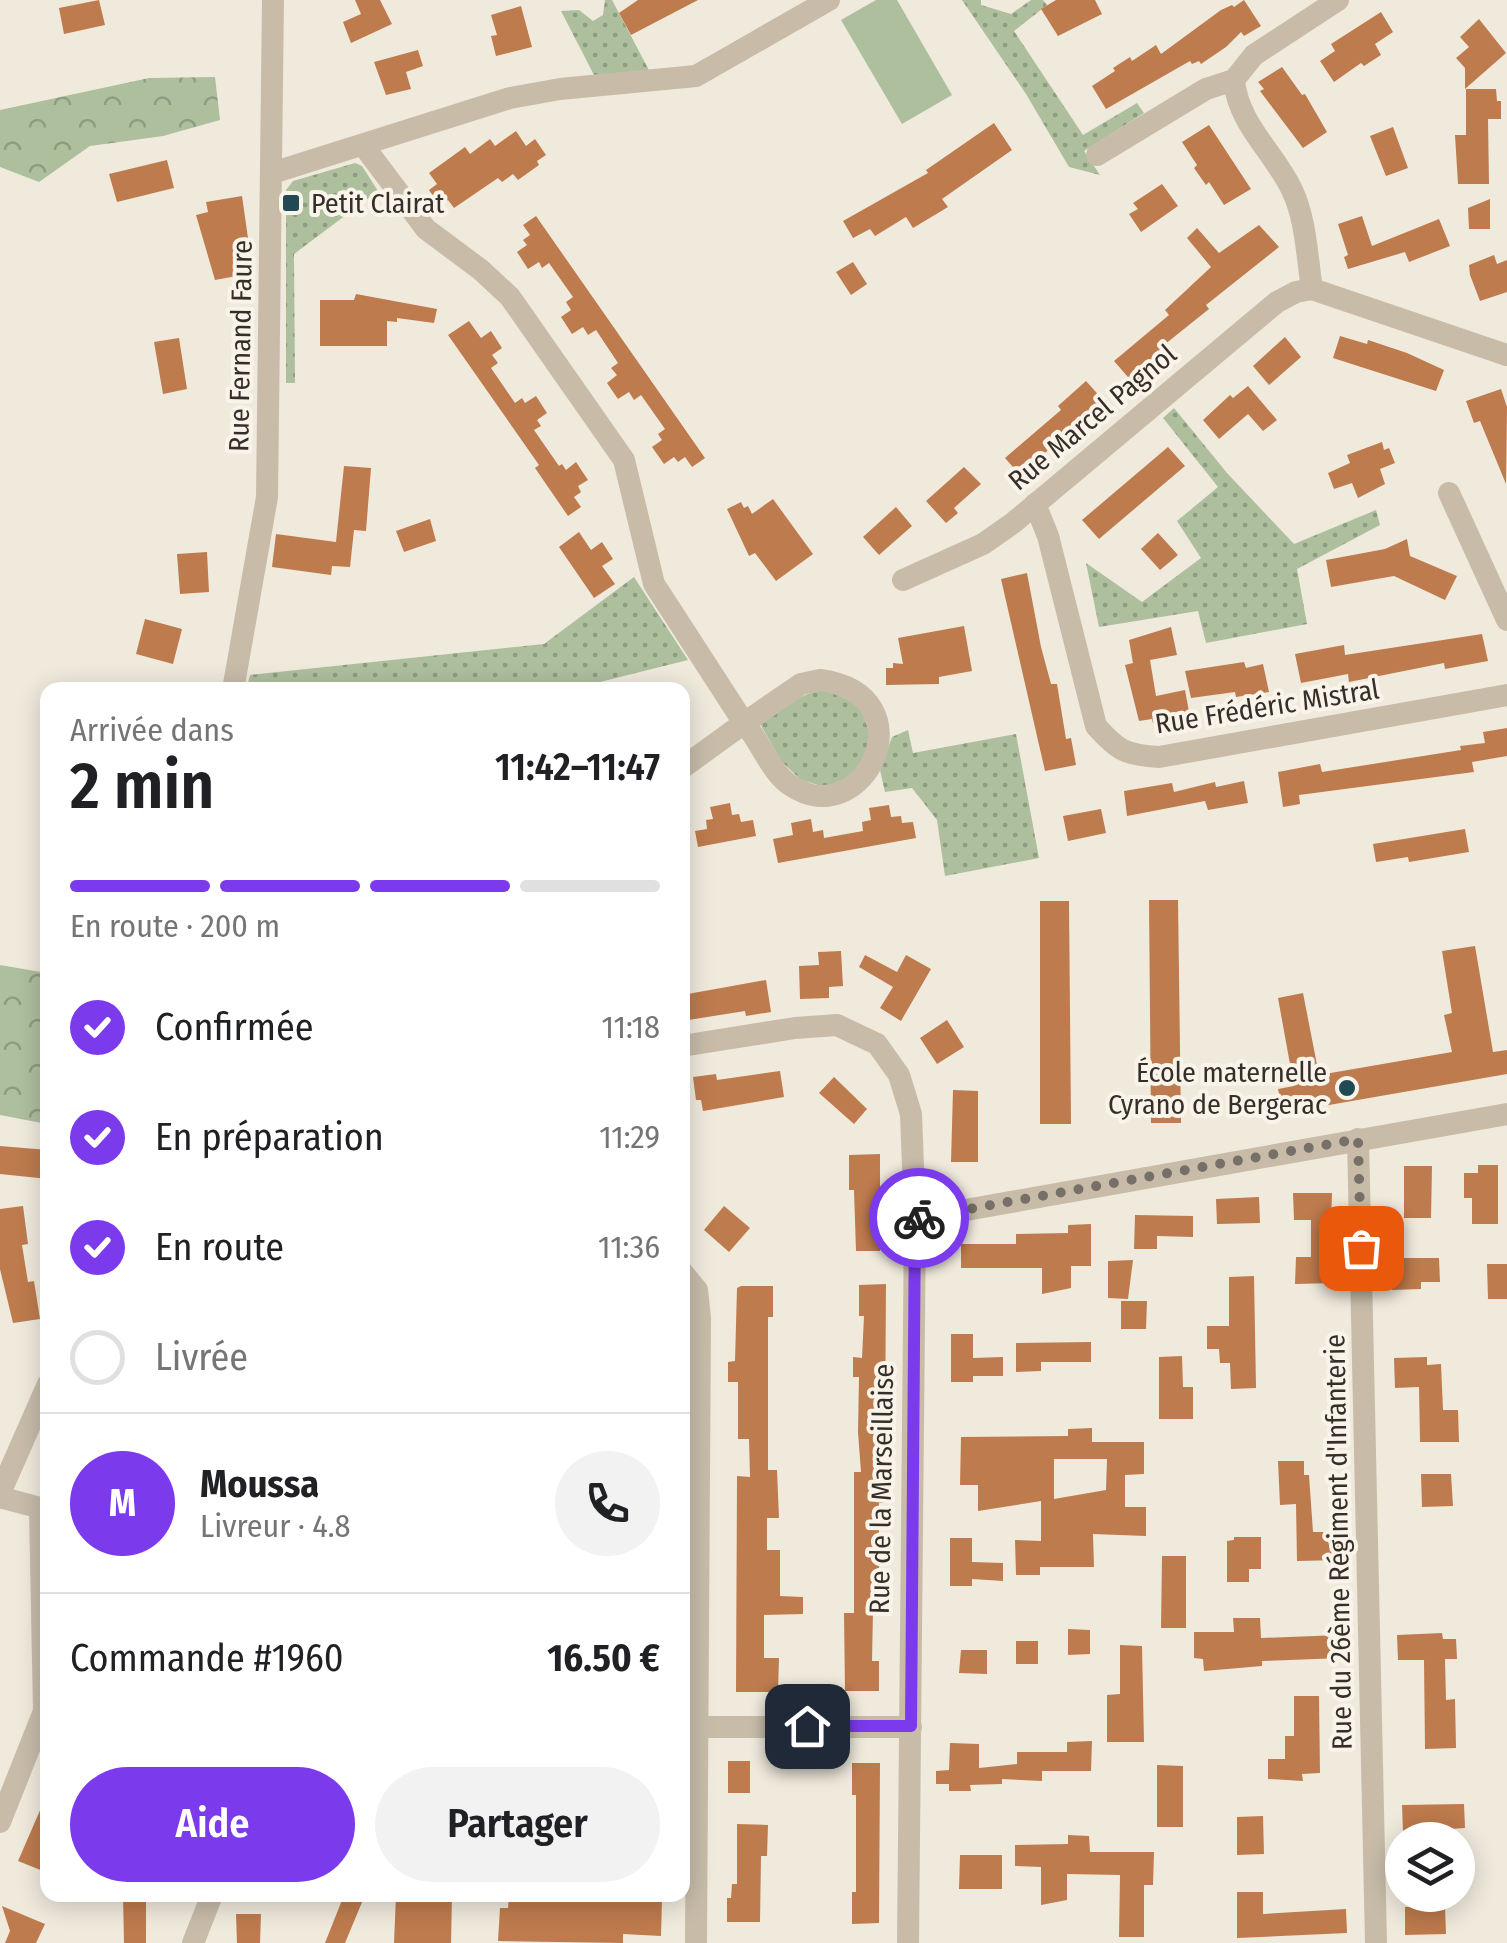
<!DOCTYPE html>
<html lang="fr">
<meta charset="utf-8">
<style>
:root{--surface:#fff;--page:#f2f2f2;--text:#202124;--muted:#757577;--line:#e0e0e0;--accent:#7c3aed}
body{margin:0;font-family:"Fira Sans Condensed",sans-serif;background:var(--page);color:var(--text);height:100vh;display:flex;flex-direction:column;font-size:38px;white-space:nowrap}
*{box-sizing:border-box;margin:0}
p{font-size:32px;color:var(--muted)}
.icon{flex:none;width:55px;height:55px;fill:none;stroke:currentColor;stroke-width:2;stroke-linecap:round;stroke-linejoin:round}
.map{position:relative;flex:1;overflow:hidden}
.panel{position:absolute;left:40px;top:682px;width:650px;height:1220px;display:flex;flex-direction:column;background:var(--surface);border-radius:20px;box-shadow:0 5px 25px #0003}
.panel>*{flex:none}
.fabs{position:absolute;left:1385px;top:1822px;display:grid;gap:20px}
.fabs a{display:grid;place-items:center;width:90px;height:90px;border-radius:50%;background:var(--surface);box-shadow:0 5px 25px #0003;font-size:50px}
.pin{position:absolute;display:grid;place-items:center;width:85px;height:85px;color:#fff;margin:-42px;border-radius:20px;box-shadow:0 5px 15px #0006}
.courier{position:absolute;display:grid;place-items:center;width:100px;height:100px;margin:-50px;border:8px solid #7c3aed;border-radius:50%;background:#fff;color:#222;box-shadow:0 2px 12px #0007}
.headline em{font-style:normal;font-weight:600}
.headline div{display:flex;flex-direction:column-reverse}
.headline{display:flex;align-items:center;justify-content:space-between;height:170px;padding:0 30px}
h1{font-size:65px;font-weight:600;line-height:75px}
.bar{display:grid;grid-template-columns:repeat(4,1fr);gap:15px 10px;align-content:center;height:120px;padding:0 30px}
.bar i{height:12px;border-radius:8px;background:var(--line)}
.bar .current{background:var(--accent)}
.bar p{grid-column:span 4}
.line{display:flex;align-items:center;gap:25px;padding:0 30px;border-top:2px solid var(--line)}
.line div{flex:1}
.round{display:grid;place-items:center;flex:none;width:105px;height:105px;border-radius:52px;background:var(--page)}
ol{padding:0 30px;list-style:none}
li{display:flex;align-items:center;gap:30px;height:110px}
li p{margin-inline-start:auto}
li .icon{padding:10px;border-radius:50%;background:var(--accent);color:#fff;stroke-width:4}
li:last-child{color:var(--muted)}
li i{width:55px;height:55px;border:5px solid var(--line);border-radius:50%}
.cta{display:flex;gap:20px;margin-top:auto;padding:20px 30px}
.cta a{flex:1;height:115px;border-radius:60px;background:var(--accent);color:#fff;font-size:40px;font-weight:600;line-height:115px;text-align:center}
.cta a+a{background:var(--page);color:var(--text)}
.map>svg:first-child{display:block}
</style>
<div class="map">
<svg width="1507" height="1943" viewBox="0 0 1507 1943">
<defs>
<pattern id="green-dots" width="8" height="8" patternUnits="userSpaceOnUse" patternTransform="scale(2.5)"><rect width="8" height="8" fill="#aebf9e"/><path d="M2 2h.1M6 6h.1" fill="none" stroke="#8e9c81" stroke-width="1.8" stroke-linecap="round"/></pattern>
<pattern id="forest-crowns" width="20" height="18" patternUnits="userSpaceOnUse" patternTransform="scale(2.5)"><rect width="20" height="18" fill="#aebf9e"/><path d="M2 6a3 3 0 1 1 6 0M12 15a3 3 0 1 1 6 0" fill="none" stroke="#8e9c81"/></pattern>
</defs>
<rect width="100%" height="100%" fill="#f0eadd"/>
<!-- green -->
<g fill="url(#green-dots)">
<polygon points="605,0 612,0 651,74 595,77 561,11 579,10 593,21 603,15"/>
<polygon points="962,0 981,0 981,5 1011,14 1031,0 1043,0 1047,5 1014,31 1083,135 1137,103 1144,113 1084,151 1100,175 1069,167 1026,94"/>
<polygon points="355,163 362,166 378,191 294,254 295,383 286,383 286,190 293,181"/>
<polygon points="1174,408 1227,473 1294,544 1376,510 1380,525 1297,569 1307,624 1206,643 1198,611 1099,627 1086,563 1142,602 1201,558 1177,521 1218,487 1163,418"/>
<polygon points="634,577 688,660 568,690 246,690 250,675 544,644"/>
<path d="M829 690 861 707 873 744 855 776 825 787 801 780 782 762 760 724C783 708 801 691 829 690Z"/>
<polygon points="908,730 913,753 1016,734 1039,858 945,876 937,820 912,788 885,792 880,770 892,737"/>
<polygon points="683,1292 686,1298 687,1702 683,1710"/>
</g>
<!-- forest -->
<g fill="url(#forest-crowns)">
<polygon points="215,77 220,120 163,136 90,146 39,182 0,167 0,110 149,78"/>
<polygon points="0,965 47,973 47,1124 0,1115"/>
</g>
<!-- pitch -->
<polygon fill="#aebf9e" points="876,0 897,0 952,95 902,124 841,20"/>
<!-- building -->
<g fill="#be7b4d" fill-rule="evenodd">
<polygon points="99,0 105,25 64,34 59,8"/>
<polygon points="355,0 380,0 392,24 351,43 343,22 361,14"/>
<polygon points="638,0 698,0 631,35 619,13"/>
<polygon points="1056,0 1095,0 1102,14 1058,36 1041,9"/>
<polygon points="1244,0 1261,26 1244,36 1241,32 1226,47 1201,64 1199,61 1192,64 1190,61 1106,109 1092,86 1115,71 1113,68 1130,57 1132,61 1156,45 1161,54 1221,10 1232,5 1234,7"/>
<polygon points="521,6 532,47 496,56 491,36 497,35 491,15"/>
<polygon points="1381,12 1393,32 1375,44 1381,55 1364,66 1361,63 1334,82 1320,61 1335,51 1331,44"/>
<polygon points="1479,19 1506,53 1465,89 1465,68 1456,58 1469,47 1460,37"/>
<polygon points="418,50 423,66 406,72 411,89 386,95 374,62"/>
<polygon points="1282,67 1302,95 1305,94 1327,132 1303,148 1260,91 1264,89 1258,82"/>
<polygon points="1466,89 1496,89 1497,101 1501,101 1501,119 1488,119 1489,184 1458,184 1455,135 1466,135"/>
<polygon points="994,123 1012,150 942,199 948,207 913,228 906,217 875,236 870,229 853,238 843,221 928,173 926,170"/>
<polygon points="1209,125 1251,189 1224,205 1209,182 1206,185 1194,168 1197,165 1182,142"/>
<polygon points="1393,127 1408,168 1386,176 1370,136"/>
<polygon points="516,131 526,146 535,139 546,155 537,161 539,165 518,180 513,174 502,182 498,178 454,208 448,200 440,206 429,190 437,184 429,173 465,147 470,154 490,139 495,146"/>
<polygon points="167,160 174,188 117,202 109,174"/>
<polygon points="1162,184 1178,206 1141,232 1129,214 1138,209 1133,203"/>
<polygon points="242,196 253,273 215,280 196,215 208,212 206,202"/>
<polygon points="1490,199 1490,229 1469,229 1468,208"/>
<polygon points="536,216 705,458 692,467 685,457 678,462 674,457 664,464 652,447 662,440 658,434 665,429 641,395 634,400 629,392 618,399 607,383 617,375 611,368 618,363 596,330 588,335 583,327 572,334 561,317 571,310 566,302 573,297 549,263 542,268 539,262 528,269 517,252 527,245 523,240 530,235 523,225"/>
<polygon points="1362,216 1372,246 1439,219 1450,246 1409,262 1405,252 1348,269 1344,257 1348,255 1338,224"/>
<polygon points="1259,225 1279,247 1206,305 1209,309 1164,345 1167,349 1134,384 1114,361 1169,315 1165,310 1211,267 1187,238 1197,228 1219,253"/>
<polygon points="1494,255 1497,264 1507,260 1507,292 1480,301 1470,275 1469,265"/>
<polygon points="853,262 867,284 851,295 836,272"/>
<polygon points="356,294 437,309 434,323 397,318 397,322 387,321 387,346 320,346 320,300 354,300"/>
<polygon points="469,321 481,338 491,331 502,348 492,355 498,363 491,368 515,403 522,398 525,403 536,396 547,413 537,420 541,426 534,430 559,466 562,464 566,470 576,462 588,480 578,486 581,492 574,497 581,507 568,516 535,468 539,465 448,335"/>
<polygon points="1340,336 1367,344 1368,340 1407,353 1444,370 1436,391 1333,358"/>
<polygon points="1285,337 1301,357 1269,385 1253,366"/>
<polygon points="179,338 187,389 163,394 154,342"/>
<polygon points="1086,381 1104,401 1020,475 1005,458 1061,410 1058,406"/>
<polygon points="1248,386 1277,420 1263,431 1248,414 1219,439 1203,420 1230,395 1233,398"/>
<polygon points="1501,389 1507,407 1506,484 1480,421 1474,423 1466,401"/>
<polygon points="1382,442 1384,450 1389,448 1395,463 1380,469 1385,484 1358,498 1352,483 1334,489 1328,473 1350,463 1347,455"/>
<polygon points="1168,447 1185,466 1099,539 1082,520"/>
<polygon points="344,466 371,468 366,531 354,530 350,567 332,566 331,575 272,567 276,534 336,542"/>
<polygon points="964,467 981,484 954,508 958,513 946,523 926,501"/>
<polygon points="773,499 813,554 776,581 755,553 749,556 727,509 741,502 744,508 748,506 752,514"/>
<polygon points="896,507 912,526 879,555 863,537"/>
<polygon points="430,519 436,541 404,552 396,531"/>
<polygon points="579,532 591,550 602,542 613,559 602,566 615,584 594,598 559,547"/>
<polygon points="1158,533 1178,555 1160,570 1141,549"/>
<polygon points="1407,539 1410,556 1457,576 1445,600 1394,576 1331,587 1326,560 1385,549"/>
<polygon points="207,552 209,592 180,594 177,554"/>
<polygon points="1027,573 1041,647 1051,684 1057,684 1066,739 1071,738 1076,765 1045,771 1001,579"/>
<polygon points="145,619 182,629 173,664 136,654"/>
<polygon points="964,626 972,671 939,677 939,684 886,685 886,668 893,668 893,663 903,664 898,638"/>
<polygon points="1171,627 1177,655 1150,660 1156,696 1185,690 1190,717 1153,723 1152,719 1139,721 1125,665 1133,663 1129,640"/>
<polygon points="1482,634 1488,661 1445,669 1444,663 1349,682 1348,674 1301,683 1295,654 1344,645 1345,655"/>
<polygon points="1244,662 1246,668 1263,664 1269,692 1236,697 1235,692 1191,698 1185,671"/>
<polygon points="1507,728 1507,756 1472,762 1474,772 1299,795 1300,804 1283,807 1278,772 1320,764 1322,772 1461,750 1460,746 1485,743 1483,732"/>
<polygon points="1244,781 1248,803 1208,810 1205,801 1127,816 1124,791 1172,783 1174,792 1215,782 1216,787"/>
<polygon points="730,803 732,815 739,814 741,822 753,820 756,836 698,847 695,831 707,829 706,820 713,819 710,807"/>
<polygon points="889,805 891,817 901,816 902,823 913,822 916,838 778,863 773,839 793,835 791,823 811,819 813,832 823,830 824,838 863,831 862,822 871,820 869,808"/>
<polygon points="1101,809 1106,833 1068,841 1063,816"/>
<polygon points="1465,829 1469,852 1409,862 1408,857 1376,862 1373,844"/>
<polygon points="1149,900 1178,900 1181,1123 1151,1123"/>
<polygon points="1040,901 1069,901 1071,1124 1040,1124"/>
<polygon points="1475,946 1493,1052 1507,1050 1507,1074 1283,1113 1278,1089 1294,1086 1278,998 1303,993 1319,1075 1452,1052 1444,1015 1452,1013 1442,951"/>
<polygon points="841,951 843,986 829,987 829,998 800,999 799,966 819,965 818,952"/>
<polygon points="865,955 897,972 906,955 931,969 901,1021 880,1008 893,987 859,967"/>
<polygon points="766,980 771,1012 746,1016 745,1011 682,1021 682,995"/>
<polygon points="947,1020 964,1047 937,1064 920,1038"/>
<polygon points="780,1071 784,1097 703,1111 701,1100 696,1100 693,1077 716,1074 717,1080"/>
<polygon points="834,1077 867,1109 854,1124 819,1093"/>
<polygon points="953,1090 978,1091 978,1162 951,1162"/>
<polygon points="0,1146 48,1150 48,1179 0,1174"/>
<polygon points="880,1154 880,1251 856,1251 854,1190 849,1190 849,1155"/>
<polygon points="1478,1165 1498,1165 1498,1224 1472,1224 1472,1198 1464,1198 1464,1173 1478,1173"/>
<polygon points="1404,1166 1432,1166 1431,1218 1404,1218"/>
<polygon points="1293,1193 1332,1193 1330,1256 1336,1256 1336,1283 1295,1284 1296,1257 1311,1257 1311,1220 1294,1220"/>
<polygon points="1259,1197 1260,1223 1217,1224 1216,1199"/>
<polygon points="23,1206 28,1244 22,1245 28,1282 34,1281 40,1319 13,1323 0,1269 0,1209"/>
<polygon points="724,1206 750,1228 729,1252 704,1230"/>
<polygon points="1135,1215 1193,1216 1193,1237 1157,1236 1157,1249 1134,1249"/>
<polygon points="1091,1224 1091,1266 1071,1266 1071,1288 1042,1294 1042,1268 961,1268 961,1244 1016,1244 1016,1234 1068,1233 1068,1225"/>
<polygon points="1392,1258 1439,1258 1440,1282 1421,1282 1421,1289 1392,1290"/>
<polygon points="1133,1260 1128,1299 1108,1298 1108,1261"/>
<polygon points="1487,1264 1507,1264 1507,1299 1488,1299"/>
<polygon points="1254,1276 1256,1388 1231,1389 1230,1363 1220,1363 1219,1349 1207,1349 1207,1326 1229,1326 1229,1277"/>
<polygon points="886,1284 885,1432 876,1433 874,1472 887,1476 886,1503 879,1503 879,1610 873,1610 872,1661 879,1661 879,1691 845,1691 844,1613 854,1613 854,1472 861,1472 858,1432 859,1377 853,1377 853,1357 862,1358 864,1316 859,1316 859,1285"/>
<polygon points="741,1286 773,1286 773,1317 768,1317 768,1470 777,1470 779,1518 767,1518 767,1550 780,1550 780,1596 803,1597 803,1614 764,1615 764,1658 779,1658 778,1692 736,1692 737,1476 750,1477 749,1439 738,1439 738,1382 728,1382 728,1362 735,1361 737,1288"/>
<polygon points="1121,1301 1147,1301 1146,1329 1121,1329"/>
<polygon points="951,1334 973,1334 973,1358 1003,1357 1003,1376 973,1376 973,1382 951,1382"/>
<polygon points="1091,1342 1091,1362 1041,1362 1041,1371 1016,1372 1016,1343"/>
<polygon points="1182,1356 1183,1387 1193,1387 1193,1419 1159,1419 1159,1357"/>
<polygon points="1427,1357 1427,1365 1441,1364 1443,1410 1458,1410 1459,1442 1420,1442 1419,1387 1395,1388 1394,1358"/>
<path d="M1092 1428V1442H1144V1474L1125 1475V1507H1146V1536L1093 1534 1094 1567H1040V1575H1016L1015 1540 1041 1541V1501L978 1511V1485H960L961 1437 1068 1436V1429ZM1054 1459H1107L1106 1490 1054 1499Z"/>
<polygon points="1278,1461 1304,1461 1304,1475 1309,1475 1313,1532 1341,1532 1342,1560 1297,1561 1296,1504 1280,1505"/>
<polygon points="1421,1474 1451,1474 1453,1506 1422,1507"/>
<polygon points="1234,1537 1261,1537 1261,1569 1249,1569 1249,1582 1227,1582 1227,1541 1234,1540"/>
<polygon points="950,1538 972,1538 972,1562 1003,1563 1003,1581 972,1579 972,1586 950,1586"/>
<polygon points="1162,1556 1186,1556 1186,1628 1161,1628"/>
<polygon points="1233,1618 1260,1618 1261,1638 1340,1635 1342,1658 1262,1661 1262,1666 1204,1671 1203,1659 1194,1658 1194,1632 1234,1632"/>
<polygon points="1068,1629 1090,1630 1090,1654 1068,1655"/>
<polygon points="1442,1633 1443,1639 1456,1639 1457,1659 1445,1659 1446,1700 1455,1699 1456,1748 1425,1749 1424,1660 1398,1660 1397,1635"/>
<rect x="1016" y="1641" width="22" height="23"/>
<polygon points="1120,1645 1142,1646 1144,1742 1107,1742 1107,1695 1120,1694"/>
<polygon points="961,1650 987,1650 987,1674 959,1673"/>
<polygon points="1294,1696 1319,1696 1320,1773 1302,1774 1303,1781 1268,1779 1268,1759 1285,1759 1285,1736 1294,1736"/>
<polygon points="1092,1741 1091,1771 1042,1771 1042,1781 1002,1779 1002,1784 970,1785 971,1791 949,1791 949,1784 936,1784 936,1771 949,1770 950,1743 979,1744 979,1768 1017,1764 1017,1752 1067,1752 1067,1742"/>
<rect x="728" y="1761" width="22" height="32"/>
<polygon points="852,1763 880,1763 879,1923 852,1924 852,1892 856,1892 856,1795 852,1795"/>
<polygon points="1157,1765 1183,1766 1183,1827 1157,1827"/>
<polygon points="48,1792 48,1873 18,1861"/>
<polygon points="1464,1804 1465,1828 1403,1832 1402,1805"/>
<polygon points="1263,1816 1264,1854 1237,1855 1237,1817"/>
<polygon points="737,1824 768,1825 767,1856 761,1856 760,1922 727,1922 727,1898 731,1898 732,1884 737,1884"/>
<polygon points="1068,1835 1089,1836 1090,1852 1154,1852 1153,1885 1144,1885 1144,1937 1119,1937 1120,1875 1067,1874 1067,1900 1041,1905 1041,1867 1015,1866 1015,1845 1068,1844"/>
<polygon points="960,1855 1002,1855 1002,1889 959,1889"/>
<polygon points="1237,1892 1263,1892 1263,1914 1346,1909 1347,1933 1237,1938"/>
<polygon points="123,1895 146,1895 146,1943 124,1943"/>
<polygon points="344,1895 365,1895 345,1943 325,1943"/>
<polygon points="396,1895 452,1895 451,1943 394,1943"/>
<polygon points="509,1895 648,1895 648,1899 662,1899 661,1936 623,1934 623,1943 498,1941 500,1908 508,1908"/>
<polygon points="2,1906 45,1924 36,1943 5,1943 10,1931"/>
<polygon points="1445,1906 1446,1934 1405,1935 1405,1907"/>
<polygon points="236,1914 261,1914 260,1943 237,1943"/>
</g>
<g fill="none" stroke-linecap="round" stroke-linejoin="round">
<!-- minor -->
<g stroke="#c8bca9" stroke-width="22">
<polyline points="363,145 426,229 481,270 510,297 624,460 654,584 744,723 682,768"/>
<polyline points="1097,155 1206,89 1234,80"/>
<polyline points="272,173 510,98 560,89 696,76 829,0"/>
<path d="M1312 289C1307 257 1306 219 1292 190 1274 152 1238 124 1234 80L1254 55 1338 0"/>
<polyline points="1449,493 1507,620"/>
<path d="M1035 504 1048 536 1096 726C1118 751 1126 755 1159 757L1507 695"/>
<polyline points="903,580 983,544 1013,523 1277,302 1296,292 1312,289 1507,355"/>
<path d="M820 680C931 695 864 836 790 785 770 771 761 742 744 723L801 684Z"/>
<polyline points="233,690 267,497 273,0"/>
<polyline points="682,1046 795,1028 837,1025 877,1044 899,1075 911,1114 915,1219 908,1943"/>
<polyline points="1358,1139 1376,1943"/>
<polyline points="915,1219 1507,1114"/>
<polyline points="682,1272 697,1290 700,1318 696,1943"/>
<polyline points="0,1493 48,1384"/>
<polyline points="0,1497 48,1510"/>
<polyline points="684,1727 911,1727"/>
<polyline points="0,1822 44,1711 40,1510"/>
<polyline points="193,1943 212,1895"/>
</g>
</g>
<g fill="none" stroke-linecap="round" stroke-linejoin="round">
<!-- done -->
<polyline stroke="#777068" stroke-width="10" stroke-dasharray="0 18" points="919,1218 1358,1139 1361,1248"/>
<!-- route -->
<polyline stroke="#7c3aed" stroke-width="12" points="807,1726 911,1726 915,1218 919,1218"/>
</g>
<!-- markers -->
<g fill="#214954" stroke="#f8f4e9" stroke-width="4">
<rect x="281" y="193" width="20" height="20" rx="5"/>
<circle cx="1347" cy="1088" r="10"/>
</g>
<g text-anchor="middle" stroke-width="8" stroke-linejoin="round" paint-order="stroke">
<!-- poi labels -->
<g font-size="28" fill="#362f29" stroke="#f8f4e9" text-anchor="start">
<text x="311" y="213">Petit Clairat</text>
<text x="1327" y="1082" text-anchor="end">École maternelle<tspan x="1327" dy="32">Cyrano de Bergerac</tspan></text>
</g>
<!-- street labels -->
<g font-size="28" fill="#362f29" stroke="#f8f4e9">
<text transform="translate(240 346) rotate(-89)" y="10">Rue Fernand Faure</text>
<text transform="translate(1092 417) rotate(-40)" y="10">Rue Marcel Pagnol</text>
<text transform="translate(1267 706) rotate(-9)" y="10">Rue Frédéric Mistral</text>
<text transform="translate(881 1489) rotate(-89)" y="10">Rue de la Marseillaise</text>
<text transform="translate(1338 1542) rotate(-91)" y="10">Rue du 26ème Régiment d'Infanterie</text>
</g>
</g>
</svg>
<div class="fabs">
<a><svg class="icon" aria-label="layers" viewBox="0 0 24 24"><path d="M12 4l9 5-9 5-9-5zM3 14l9 5 9-5"/></svg></a>
</div>
<div class="pin" style="left:1361px;top:1248px;background:#ea580c"><svg class="icon" aria-label="bag" viewBox="0 0 24 24"><path d="M5 8h14l-1 12H6zM9 8a3 3 0 0 1 6 0"/></svg></div>
<div class="pin" style="left:807px;top:1726px;background:#1f2937"><svg class="icon" aria-label="home" viewBox="0 0 24 24"><path d="M3 11l9-7 9 7M6 9v11h12V9"/></svg></div>
<div class="courier" style="left:919px;top:1218px"><svg class="icon" aria-label="bike" viewBox="0 0 24 24"><circle cx="6" cy="16" r="4"/><circle cx="18" cy="16" r="4"/><path d="M6 16l4-8h5l3 8M10 8l3 8H6M13 5h3"/></svg></div>
<section class="panel">
<div class="headline"><div><h1>2 min</h1><p>Arrivée dans</p></div><em>11:42–11:47</em></div>
<div class="bar"><i class="current"></i><i class="current"></i><i class="current"></i><i></i><p>En route · 200 m</p></div>
<ol>
<li><svg class="icon" aria-label="check" viewBox="0 0 24 24"><path d="M5 12l5 5 9-10"/></svg>Confirmée<p>11:18</p></li>
<li><svg class="icon" aria-label="check" viewBox="0 0 24 24"><path d="M5 12l5 5 9-10"/></svg>En préparation<p>11:29</p></li>
<li><svg class="icon" aria-label="check" viewBox="0 0 24 24"><path d="M5 12l5 5 9-10"/></svg>En route<p>11:36</p></li>
<li><i></i>Livrée</li>
</ol>
<div class="line" style="height:180px"><b class="round" style="background:var(--accent);color:#fff">M</b><div><b>Moussa</b><p>Livreur · 4.8</p></div><a class="round"><svg class="icon" aria-label="phone" viewBox="0 0 24 24"><path d="M5 4h4l2 5-3 2q2 4 5 5l2-3 5 2v4C11 20 4 13 5 4z"/></svg></a></div>
<div class="line" style="height:130px"><div>Commande #1960</div><b>16.50 €</b></div>
<div class="cta"><a>Aide</a><a>Partager</a></div>
</section>
</div>
